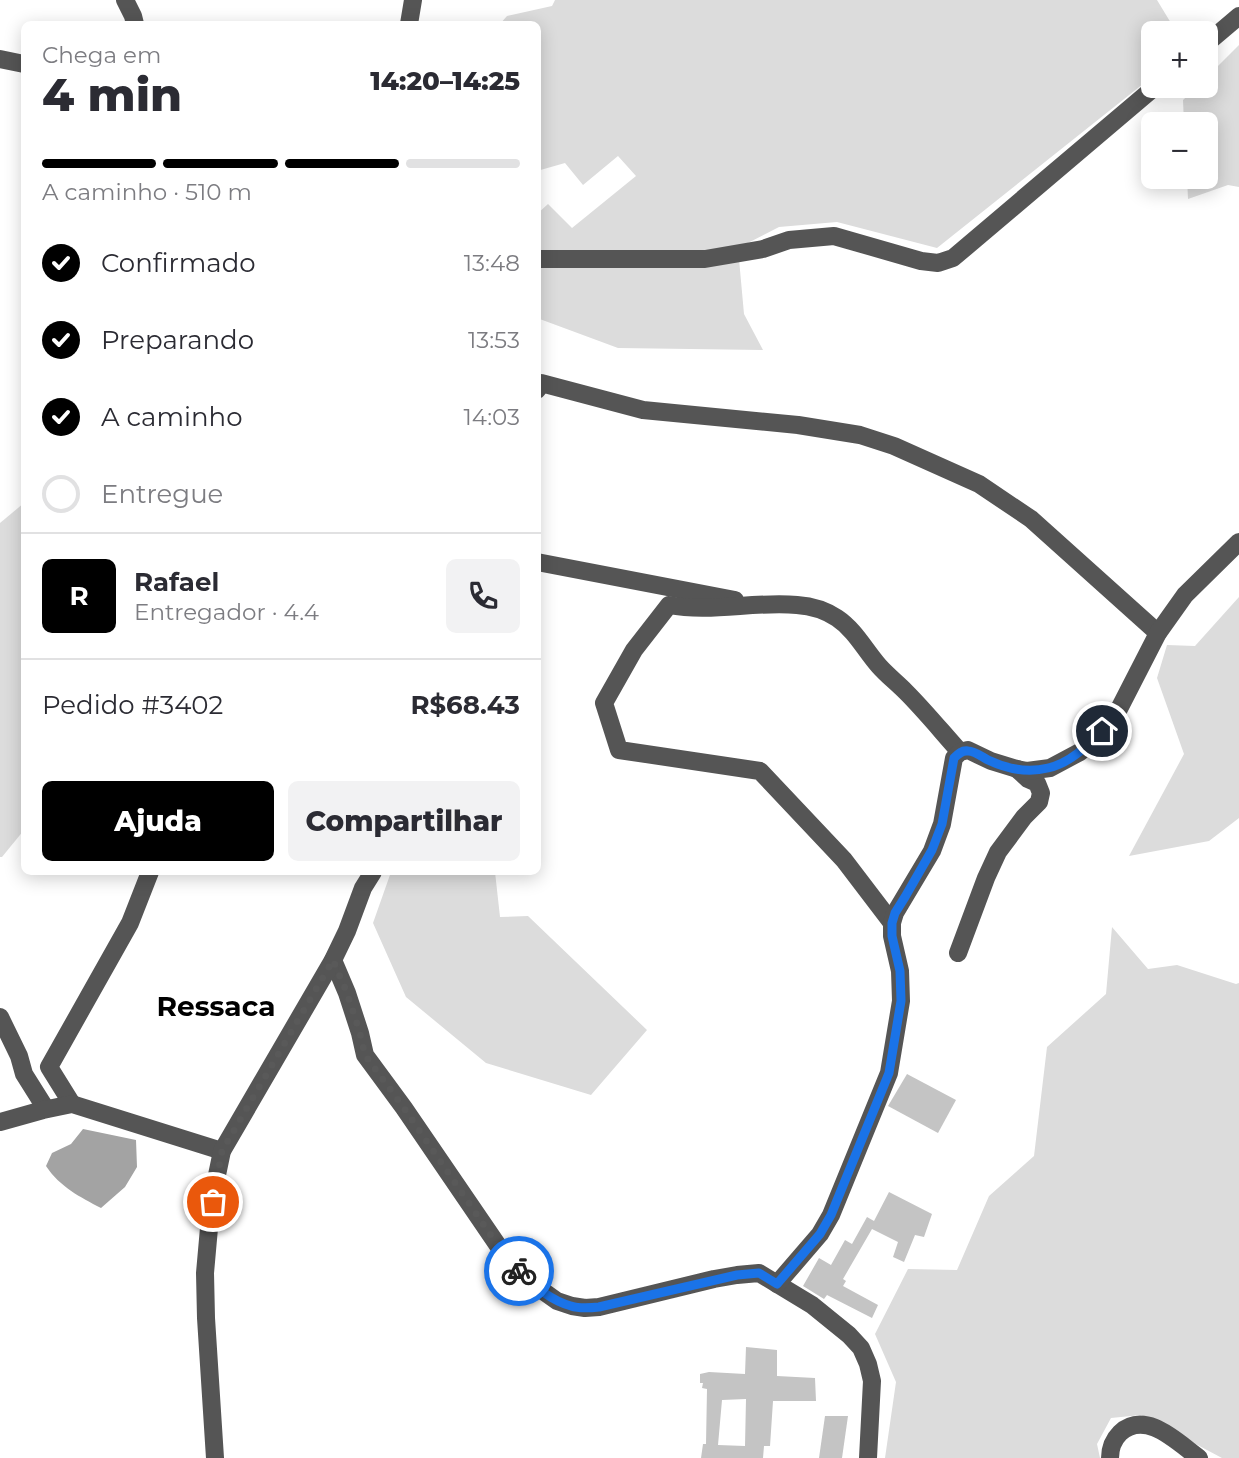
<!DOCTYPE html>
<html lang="pt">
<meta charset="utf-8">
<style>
:root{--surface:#fff;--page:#f2f2f3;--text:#2b2b33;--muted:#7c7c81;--line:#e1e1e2;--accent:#000}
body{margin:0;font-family:Montserrat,sans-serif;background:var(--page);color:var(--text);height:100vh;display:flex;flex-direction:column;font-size:26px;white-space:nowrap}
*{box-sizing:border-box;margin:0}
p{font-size:23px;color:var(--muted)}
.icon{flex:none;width:38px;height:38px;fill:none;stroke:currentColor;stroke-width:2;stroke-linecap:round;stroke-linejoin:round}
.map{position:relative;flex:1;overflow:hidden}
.side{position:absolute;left:21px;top:21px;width:520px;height:854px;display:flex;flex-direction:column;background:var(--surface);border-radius:10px;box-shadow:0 4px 18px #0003}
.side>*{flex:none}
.tools{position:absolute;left:1141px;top:21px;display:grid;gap:14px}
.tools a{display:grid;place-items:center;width:77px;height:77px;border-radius:10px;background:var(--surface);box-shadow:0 4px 18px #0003;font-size:35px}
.pin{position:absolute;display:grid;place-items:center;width:60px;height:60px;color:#fff;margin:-30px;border:4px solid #fff;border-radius:50%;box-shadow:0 2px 7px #0007}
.courier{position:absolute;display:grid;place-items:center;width:70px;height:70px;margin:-35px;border:5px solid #1a73e8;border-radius:50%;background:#fff;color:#222;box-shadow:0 2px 9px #0007}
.headline em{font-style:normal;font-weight:800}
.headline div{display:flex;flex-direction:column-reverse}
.headline{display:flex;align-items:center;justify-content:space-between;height:119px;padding:0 21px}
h1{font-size:46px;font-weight:800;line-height:52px}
.bar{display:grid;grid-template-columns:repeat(4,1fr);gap:10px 7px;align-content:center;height:84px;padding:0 21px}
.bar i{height:9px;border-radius:5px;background:var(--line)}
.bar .selected{background:var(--accent)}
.bar p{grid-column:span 4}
.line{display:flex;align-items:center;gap:18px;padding:0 21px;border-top:2px solid var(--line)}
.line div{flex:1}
.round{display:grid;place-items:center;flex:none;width:74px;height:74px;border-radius:10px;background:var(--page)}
ol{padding:0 21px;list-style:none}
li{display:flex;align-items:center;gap:21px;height:77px}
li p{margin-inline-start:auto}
li .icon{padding:7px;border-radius:50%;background:var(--accent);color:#fff;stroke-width:4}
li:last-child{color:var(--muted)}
li i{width:38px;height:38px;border:4px solid var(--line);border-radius:50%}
.cta{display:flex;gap:14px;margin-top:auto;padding:14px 21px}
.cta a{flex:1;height:80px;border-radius:10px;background:var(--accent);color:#fff;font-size:28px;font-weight:800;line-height:80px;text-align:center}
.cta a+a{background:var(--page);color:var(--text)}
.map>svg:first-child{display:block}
</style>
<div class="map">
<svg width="1239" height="1458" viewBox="0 0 1239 1458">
<rect width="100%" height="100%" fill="#fff"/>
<!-- green -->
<g fill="#dcdcdc">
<polygon points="555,0 1157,0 1177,33 1153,33 1153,76 937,248 837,222 779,227 738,248 744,314 763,350 618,348 537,318 537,214 548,204 572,228 636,176 618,156 583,185 565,163 537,171 537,24 500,24 507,16 552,6"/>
<polygon points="1239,45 1239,187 1228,185 1188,199 1187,177 1206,177 1206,124 1184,124 1183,100 1198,86 1206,86 1206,78"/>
<polygon points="24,503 24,830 2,857 0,857 0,523"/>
<polygon points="1239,597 1239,818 1209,841 1129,856 1184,754 1157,678 1167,645 1195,646"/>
<polygon points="391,872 495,872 500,917 528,916 647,1030 591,1095 486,1063 406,997 373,923"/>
<polygon points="1112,927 1148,969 1177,965 1236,984 1239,983 1239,1458 1222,1458 1141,1415 1111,1418 1097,1444 1100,1458 885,1458 896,1382 875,1334 908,1269 957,1270 989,1196 1034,1156 1047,1047 1106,994"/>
</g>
<!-- water -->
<path fill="#a3a3a3" d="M83 1129 136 1140 137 1167 125 1187 101 1208C80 1197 60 1187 46 1166L52 1153 71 1144Z"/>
<!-- building -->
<g fill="#c4c4c4" fill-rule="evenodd">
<polygon points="907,1074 956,1100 938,1133 888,1106"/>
<polygon points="889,1192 932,1214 924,1237 915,1235 904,1262 893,1257 898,1242 872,1229 843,1279 846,1281 843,1286 878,1305 872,1318 827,1295 824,1299 803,1286 819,1258 831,1265 845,1240 852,1244 867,1217 874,1221"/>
<path d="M746 1347 777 1350V1376L815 1378 816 1401H773L770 1446H764L763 1458H701L703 1444H706L707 1389 702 1388 703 1383H700V1374L709 1372 745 1374ZM746 1399 745 1446 718 1445 722 1400Z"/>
<polygon points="825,1416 848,1416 842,1458 819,1458"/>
</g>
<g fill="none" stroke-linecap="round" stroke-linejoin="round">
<!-- minor -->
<g stroke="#555" stroke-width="18">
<polyline points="125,0 133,16 135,24"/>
<polyline points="409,24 413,0"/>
<polyline points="1206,44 1239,16"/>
<polyline points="0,59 24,64"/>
<polyline points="537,259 705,259 763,249 789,240 834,236 921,261 938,263 953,258 1156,86"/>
<polyline points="537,390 541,383 643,410 798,425 860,435 894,446 979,484 1031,519 1158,633"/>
<polyline points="537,562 735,600"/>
<path d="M892 923 844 860 760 771 619 750 604 703 634 650 669 605C711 613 754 601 797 605 811 606 825 610 837 618 855 630 865 650 879 666 887 675 897 683 906 692 925 711 942 732 960 752"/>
<polyline points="958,953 986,878 998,852 1024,817 1039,802 1041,793 1037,783 1028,779 1017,769"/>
<polyline points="333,960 347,993 360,1033 365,1055 404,1108 503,1253 526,1279 557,1301 572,1306 585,1308 599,1307 714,1279 737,1275 759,1273 812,1305 849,1335 861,1348 868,1364 872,1381 868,1458"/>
<polyline points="0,1017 19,1056 24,1074 46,1109"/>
<polyline points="72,1104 49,1067 130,923 150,872"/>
<polyline points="0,1122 43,1110 72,1104 222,1151"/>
<polyline points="777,1284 820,1234 831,1215 889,1073 901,1001 900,971 892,936 892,923 895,913 932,851 942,824 954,758 960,752 968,750 991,761 1017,769 1027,771 1050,768 1080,752 1102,731 1119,709 1158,633 1185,595 1239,542"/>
<polyline points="215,1458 206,1318 205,1273 209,1228 217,1175 222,1151 333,960 347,931 363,888 373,872"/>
<path d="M1110 1458C1110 1448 1113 1440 1120 1433 1146 1409 1178 1443 1199 1458"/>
</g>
</g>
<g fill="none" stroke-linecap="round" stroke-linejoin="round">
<!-- done -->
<polyline stroke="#595959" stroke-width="7" stroke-dasharray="0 12.6" points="213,1202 222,1151 333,960 347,993 360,1033 365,1055 404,1108 503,1253 519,1271"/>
<!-- route -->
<path stroke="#1a73e8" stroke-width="9" d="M519 1271C532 1285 552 1301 571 1306 580 1309 590 1308 599 1307L737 1275 759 1273 777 1284 820 1234 831 1215 889 1073 901 1001 900 971 892 936V923L895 913 905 897 932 850 942 824 954 758C958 754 962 750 968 751 975 751 982 757 988 760 1007 769 1028 773 1048 768 1070 763 1087 746 1102 731"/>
</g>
<g text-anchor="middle" stroke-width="7" stroke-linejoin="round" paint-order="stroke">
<!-- district labels -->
<g font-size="28" font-weight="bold" fill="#000" stroke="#fff">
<text x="216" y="1016">Ressaca</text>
</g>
</g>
</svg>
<div class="tools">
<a>+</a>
<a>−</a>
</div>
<div class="pin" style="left:213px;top:1202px;background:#ea580c"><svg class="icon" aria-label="bag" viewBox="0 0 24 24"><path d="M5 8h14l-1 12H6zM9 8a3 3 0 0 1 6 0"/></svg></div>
<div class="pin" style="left:1102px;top:731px;background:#1f2937"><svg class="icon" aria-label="home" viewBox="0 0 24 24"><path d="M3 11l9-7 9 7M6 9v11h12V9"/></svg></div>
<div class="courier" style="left:519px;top:1271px"><svg class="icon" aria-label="bike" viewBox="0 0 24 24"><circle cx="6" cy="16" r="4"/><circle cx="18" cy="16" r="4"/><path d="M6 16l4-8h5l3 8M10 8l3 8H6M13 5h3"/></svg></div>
<section class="side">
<div class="headline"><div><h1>4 min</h1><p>Chega em</p></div><em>14:20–14:25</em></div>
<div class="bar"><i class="selected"></i><i class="selected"></i><i class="selected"></i><i></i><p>A caminho · 510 m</p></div>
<ol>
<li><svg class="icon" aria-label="check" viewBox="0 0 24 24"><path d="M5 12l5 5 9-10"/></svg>Confirmado<p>13:48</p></li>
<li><svg class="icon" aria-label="check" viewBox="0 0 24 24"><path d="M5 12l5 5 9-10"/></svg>Preparando<p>13:53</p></li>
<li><svg class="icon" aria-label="check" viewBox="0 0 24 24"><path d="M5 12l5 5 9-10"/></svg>A caminho<p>14:03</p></li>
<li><i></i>Entregue</li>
</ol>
<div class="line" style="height:126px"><b class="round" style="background:var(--accent);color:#fff">R</b><div><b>Rafael</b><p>Entregador · 4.4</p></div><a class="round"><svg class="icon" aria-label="phone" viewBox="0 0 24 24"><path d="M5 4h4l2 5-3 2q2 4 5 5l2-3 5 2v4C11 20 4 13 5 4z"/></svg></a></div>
<div class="line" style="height:91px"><div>Pedido #3402</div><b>R$68.43</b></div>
<div class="cta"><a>Ajuda</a><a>Compartilhar</a></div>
</section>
</div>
